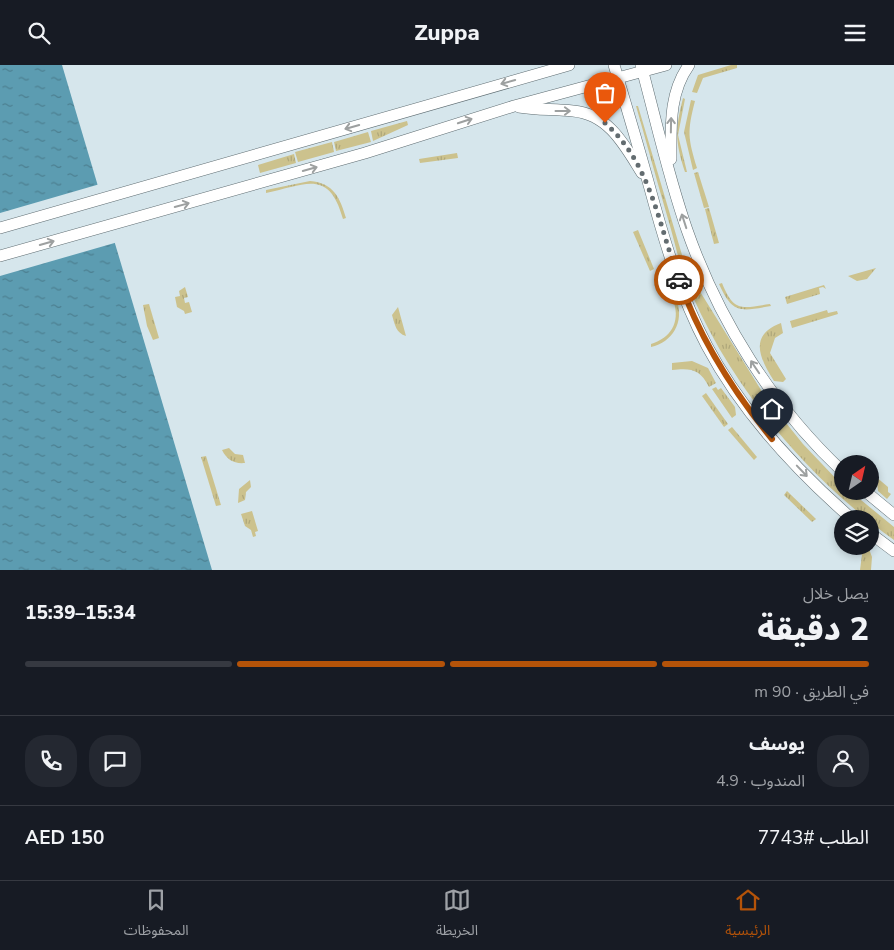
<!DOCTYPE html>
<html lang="ar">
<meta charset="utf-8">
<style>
:root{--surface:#171b24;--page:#242831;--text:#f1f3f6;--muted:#9ea1a6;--line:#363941;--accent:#b45309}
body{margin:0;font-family:"Nunito Sans","Noto Sans Arabic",sans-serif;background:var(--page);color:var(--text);direction:rtl;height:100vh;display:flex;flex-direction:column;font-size:19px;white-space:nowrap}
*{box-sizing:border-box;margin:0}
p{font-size:16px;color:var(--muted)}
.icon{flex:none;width:28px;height:28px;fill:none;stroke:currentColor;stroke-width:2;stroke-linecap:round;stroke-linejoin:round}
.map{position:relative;height:505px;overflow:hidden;direction:ltr}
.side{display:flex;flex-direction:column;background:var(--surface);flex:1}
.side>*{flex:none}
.needle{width:32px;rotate:34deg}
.buttons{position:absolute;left:834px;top:390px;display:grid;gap:10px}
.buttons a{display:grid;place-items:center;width:45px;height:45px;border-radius:50%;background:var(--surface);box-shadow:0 2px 8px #0003;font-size:25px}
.pin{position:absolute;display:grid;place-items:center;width:42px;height:42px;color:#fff;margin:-51px -21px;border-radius:50% 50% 50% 0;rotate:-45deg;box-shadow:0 0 5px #0007}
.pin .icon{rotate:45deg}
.courier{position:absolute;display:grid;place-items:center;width:50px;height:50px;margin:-25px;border:4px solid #b45309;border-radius:50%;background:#fff;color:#222;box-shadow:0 1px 6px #0007}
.summary em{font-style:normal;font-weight:800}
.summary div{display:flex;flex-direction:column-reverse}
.summary{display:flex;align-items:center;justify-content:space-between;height:85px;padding:0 25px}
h1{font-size:32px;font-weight:800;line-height:38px}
.bar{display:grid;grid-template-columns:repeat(4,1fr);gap:8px 5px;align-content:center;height:60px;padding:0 25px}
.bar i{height:6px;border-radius:4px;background:var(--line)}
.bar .active{background:var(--accent)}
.bar p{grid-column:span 4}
.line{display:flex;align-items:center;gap:12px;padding:0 25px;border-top:1px solid var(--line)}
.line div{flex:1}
.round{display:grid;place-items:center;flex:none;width:52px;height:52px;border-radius:20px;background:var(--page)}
header{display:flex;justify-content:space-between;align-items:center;height:65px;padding:0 25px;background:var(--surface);font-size:22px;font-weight:800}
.dock{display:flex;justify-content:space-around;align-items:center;height:70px;border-top:1px solid var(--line);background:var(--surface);font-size:14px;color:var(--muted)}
.dock a{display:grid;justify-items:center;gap:2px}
.dock .active{color:var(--accent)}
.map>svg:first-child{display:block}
</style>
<header><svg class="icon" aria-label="menu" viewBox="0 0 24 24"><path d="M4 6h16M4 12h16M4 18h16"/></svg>Zuppa<svg class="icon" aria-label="search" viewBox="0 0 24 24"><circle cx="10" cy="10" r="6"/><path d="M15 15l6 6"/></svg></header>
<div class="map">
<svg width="894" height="505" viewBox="0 0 894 505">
<defs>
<pattern id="grass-tufts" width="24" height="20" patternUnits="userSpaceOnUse" patternTransform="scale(1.25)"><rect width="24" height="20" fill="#ccc28d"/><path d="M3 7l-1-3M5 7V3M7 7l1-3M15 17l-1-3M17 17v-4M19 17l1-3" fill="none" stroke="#afa77a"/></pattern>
<pattern id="water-ripples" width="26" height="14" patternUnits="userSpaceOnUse" patternTransform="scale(1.25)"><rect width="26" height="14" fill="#5c9cb1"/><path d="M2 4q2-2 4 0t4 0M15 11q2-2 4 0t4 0" fill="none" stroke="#4c7f90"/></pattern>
</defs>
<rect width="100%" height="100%" fill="#d6e6ec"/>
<!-- grass -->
<g fill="url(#grass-tufts)">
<polygon points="731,0 737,0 737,3 703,13 697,28 692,27 698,10"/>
<path d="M683 33 685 34 678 70 687 107H685C675 76 675 65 683 33Z"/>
<path d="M691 35 695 36C687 67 688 73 697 103L693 105 684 67Z"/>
<path d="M636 41H638L685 200 691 212 766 333 803 379 842 420V426H850L894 462V475C805 411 726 317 685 213 678 194 674 174 668 154 657 117 647 79 636 41Z"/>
<polygon points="407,56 408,60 373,76 371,66"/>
<polygon points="368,67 371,77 336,86 334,77"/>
<polygon points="332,77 334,87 298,97 295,87"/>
<polygon points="457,88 458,93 420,98 419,94"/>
<polygon points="294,89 296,98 260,108 258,100"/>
<polygon points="698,107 709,142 704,143 694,108"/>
<path d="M310 116C334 118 340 133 346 153L343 154C329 104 307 119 266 128V125Z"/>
<polygon points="709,143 719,178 714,179 705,144"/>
<polygon points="638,165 654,204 650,206 633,167"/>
<polygon points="876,203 867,214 857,216 848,211"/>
<path d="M722 218C734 248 742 243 770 239L771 241C741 246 733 250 719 219Z"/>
<polygon points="824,220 826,224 823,222 819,223 820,229 787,239 785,232"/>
<polygon points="185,222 188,232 184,233 185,238 189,237 192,247 185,249 184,246 177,242 175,232 180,231 179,226"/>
<path d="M677 236C684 257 673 277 651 282V279C671 273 680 257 674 238Z"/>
<polygon points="149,239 159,273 153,275 147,261 143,240"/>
<path d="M398 242 406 271C396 268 395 260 392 250Z"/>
<polygon points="827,245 828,248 837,246 838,249 792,263 790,256"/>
<path d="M781 258 783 268 775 273 770 288 786 314 783 317 774 316C760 294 748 270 781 258Z"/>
<path d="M692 296 708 303 716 318 709 322C700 304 691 303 672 305V298Z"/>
<polygon points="716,322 718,325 721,323 735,342 736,350 732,353 712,324"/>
<polygon points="706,328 728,359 724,362 702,331"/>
<polygon points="732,362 757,392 754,395 728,365"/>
<path d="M229 383 235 389 243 390 245 398C234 399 227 395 222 385Z"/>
<polygon points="206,391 221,440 216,441 201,392"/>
<polygon points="873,407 875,411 888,422 888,427 891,429 887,434 878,426 877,417 872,413"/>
<polygon points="250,415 251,422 246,427 245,435 238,438 239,424"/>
<polygon points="787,426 816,454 812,457 784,430"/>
<polygon points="252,446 258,466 255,467 256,471 253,472 251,465 245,461 241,449"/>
<polygon points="857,481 868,481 872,492 871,505 860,505 862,490"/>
</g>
<!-- water -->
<polygon fill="url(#water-ripples)" points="0,0 62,0 212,505 0,505"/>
<!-- pier -->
<polygon fill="#d6e6ec" points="100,119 118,177 0,211 0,148"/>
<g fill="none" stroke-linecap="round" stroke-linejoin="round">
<!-- street casing -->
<g stroke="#5d6b70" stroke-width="12">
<g id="street">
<path d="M614 0C626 40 638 80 649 120 664 175 680 230 707 281 742 347 796 405 852 454"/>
<path d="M641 0C656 55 668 111 687 165 719 256 772 340 842 406"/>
<path d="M519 42C537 45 554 44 573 46 609 49 625 81 642 108"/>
<path d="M671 94C671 61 669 28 689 0"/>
<polyline points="0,163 569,0"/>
<polyline points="0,191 365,88 514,41 666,0"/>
<polyline points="865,426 894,450"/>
<polyline points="870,468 894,486"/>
</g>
</g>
<!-- street -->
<use href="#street" stroke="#fff" stroke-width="11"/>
</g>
<!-- one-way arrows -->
<defs><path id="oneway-shaft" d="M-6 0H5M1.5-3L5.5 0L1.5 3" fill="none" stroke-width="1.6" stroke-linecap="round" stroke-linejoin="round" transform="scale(1.25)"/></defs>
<g stroke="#9da0a0">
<use href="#oneway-shaft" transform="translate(508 17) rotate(164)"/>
<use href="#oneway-shaft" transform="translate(563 46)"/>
<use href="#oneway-shaft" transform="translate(465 56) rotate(-18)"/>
<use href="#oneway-shaft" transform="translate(671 60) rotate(-89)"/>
<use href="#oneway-shaft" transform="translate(352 62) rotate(164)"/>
<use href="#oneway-shaft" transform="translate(310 104) rotate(-16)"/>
<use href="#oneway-shaft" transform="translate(182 140) rotate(-15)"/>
<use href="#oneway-shaft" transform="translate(684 156) rotate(-108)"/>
<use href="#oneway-shaft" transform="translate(47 178) rotate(-16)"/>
<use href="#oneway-shaft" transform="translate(755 302) rotate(-124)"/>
<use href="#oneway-shaft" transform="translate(802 406) rotate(46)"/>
</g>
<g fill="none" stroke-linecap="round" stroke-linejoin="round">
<!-- done -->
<path stroke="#636c70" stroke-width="5" stroke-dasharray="0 9" d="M605 58C651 98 659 161 679 215"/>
<!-- route -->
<path stroke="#b45309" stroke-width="6" d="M679 215C700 274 732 325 772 374"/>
</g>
</svg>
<div class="buttons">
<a><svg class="needle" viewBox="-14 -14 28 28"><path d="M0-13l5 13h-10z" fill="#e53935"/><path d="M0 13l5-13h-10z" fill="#9ea1a6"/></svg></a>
<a><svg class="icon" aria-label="layers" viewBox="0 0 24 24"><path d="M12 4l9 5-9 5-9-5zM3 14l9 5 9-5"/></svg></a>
</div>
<div class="pin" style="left:605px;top:58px;background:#ea580c"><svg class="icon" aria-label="bag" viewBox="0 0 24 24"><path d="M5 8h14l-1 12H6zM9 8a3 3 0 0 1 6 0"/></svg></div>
<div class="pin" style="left:772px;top:374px;background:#1f2937"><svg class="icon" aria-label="home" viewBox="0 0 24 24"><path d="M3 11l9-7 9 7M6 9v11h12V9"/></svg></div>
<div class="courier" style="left:679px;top:215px"><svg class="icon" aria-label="car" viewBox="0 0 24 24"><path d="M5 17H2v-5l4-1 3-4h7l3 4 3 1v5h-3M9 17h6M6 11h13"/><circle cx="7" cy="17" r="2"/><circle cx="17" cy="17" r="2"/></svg></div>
</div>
<section class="side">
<div class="summary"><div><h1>2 دقيقة</h1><p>يصل خلال</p></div><em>15:34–15:39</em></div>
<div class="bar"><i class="active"></i><i class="active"></i><i class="active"></i><i></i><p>في الطريق · 90 m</p></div>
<div class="line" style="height:90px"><a class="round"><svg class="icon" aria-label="person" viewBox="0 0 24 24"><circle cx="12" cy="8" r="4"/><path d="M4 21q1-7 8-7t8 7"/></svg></a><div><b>يوسف</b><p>المندوب · 4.9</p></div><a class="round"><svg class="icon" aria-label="chat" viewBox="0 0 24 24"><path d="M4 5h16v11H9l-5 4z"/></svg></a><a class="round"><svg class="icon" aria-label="phone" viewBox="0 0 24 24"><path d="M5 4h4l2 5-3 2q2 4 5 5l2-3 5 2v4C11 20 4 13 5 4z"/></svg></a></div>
<div class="line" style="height:65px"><div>الطلب #7743</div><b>AED 150</b></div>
</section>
<nav class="dock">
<a class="active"><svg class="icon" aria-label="home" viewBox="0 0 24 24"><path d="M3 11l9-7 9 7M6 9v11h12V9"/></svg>الرئيسية</a>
<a><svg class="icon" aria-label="map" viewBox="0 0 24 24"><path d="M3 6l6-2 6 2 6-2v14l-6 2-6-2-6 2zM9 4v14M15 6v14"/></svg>الخريطة</a>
<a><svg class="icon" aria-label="saved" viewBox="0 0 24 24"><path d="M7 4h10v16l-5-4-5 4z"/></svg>المحفوظات</a>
</nav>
